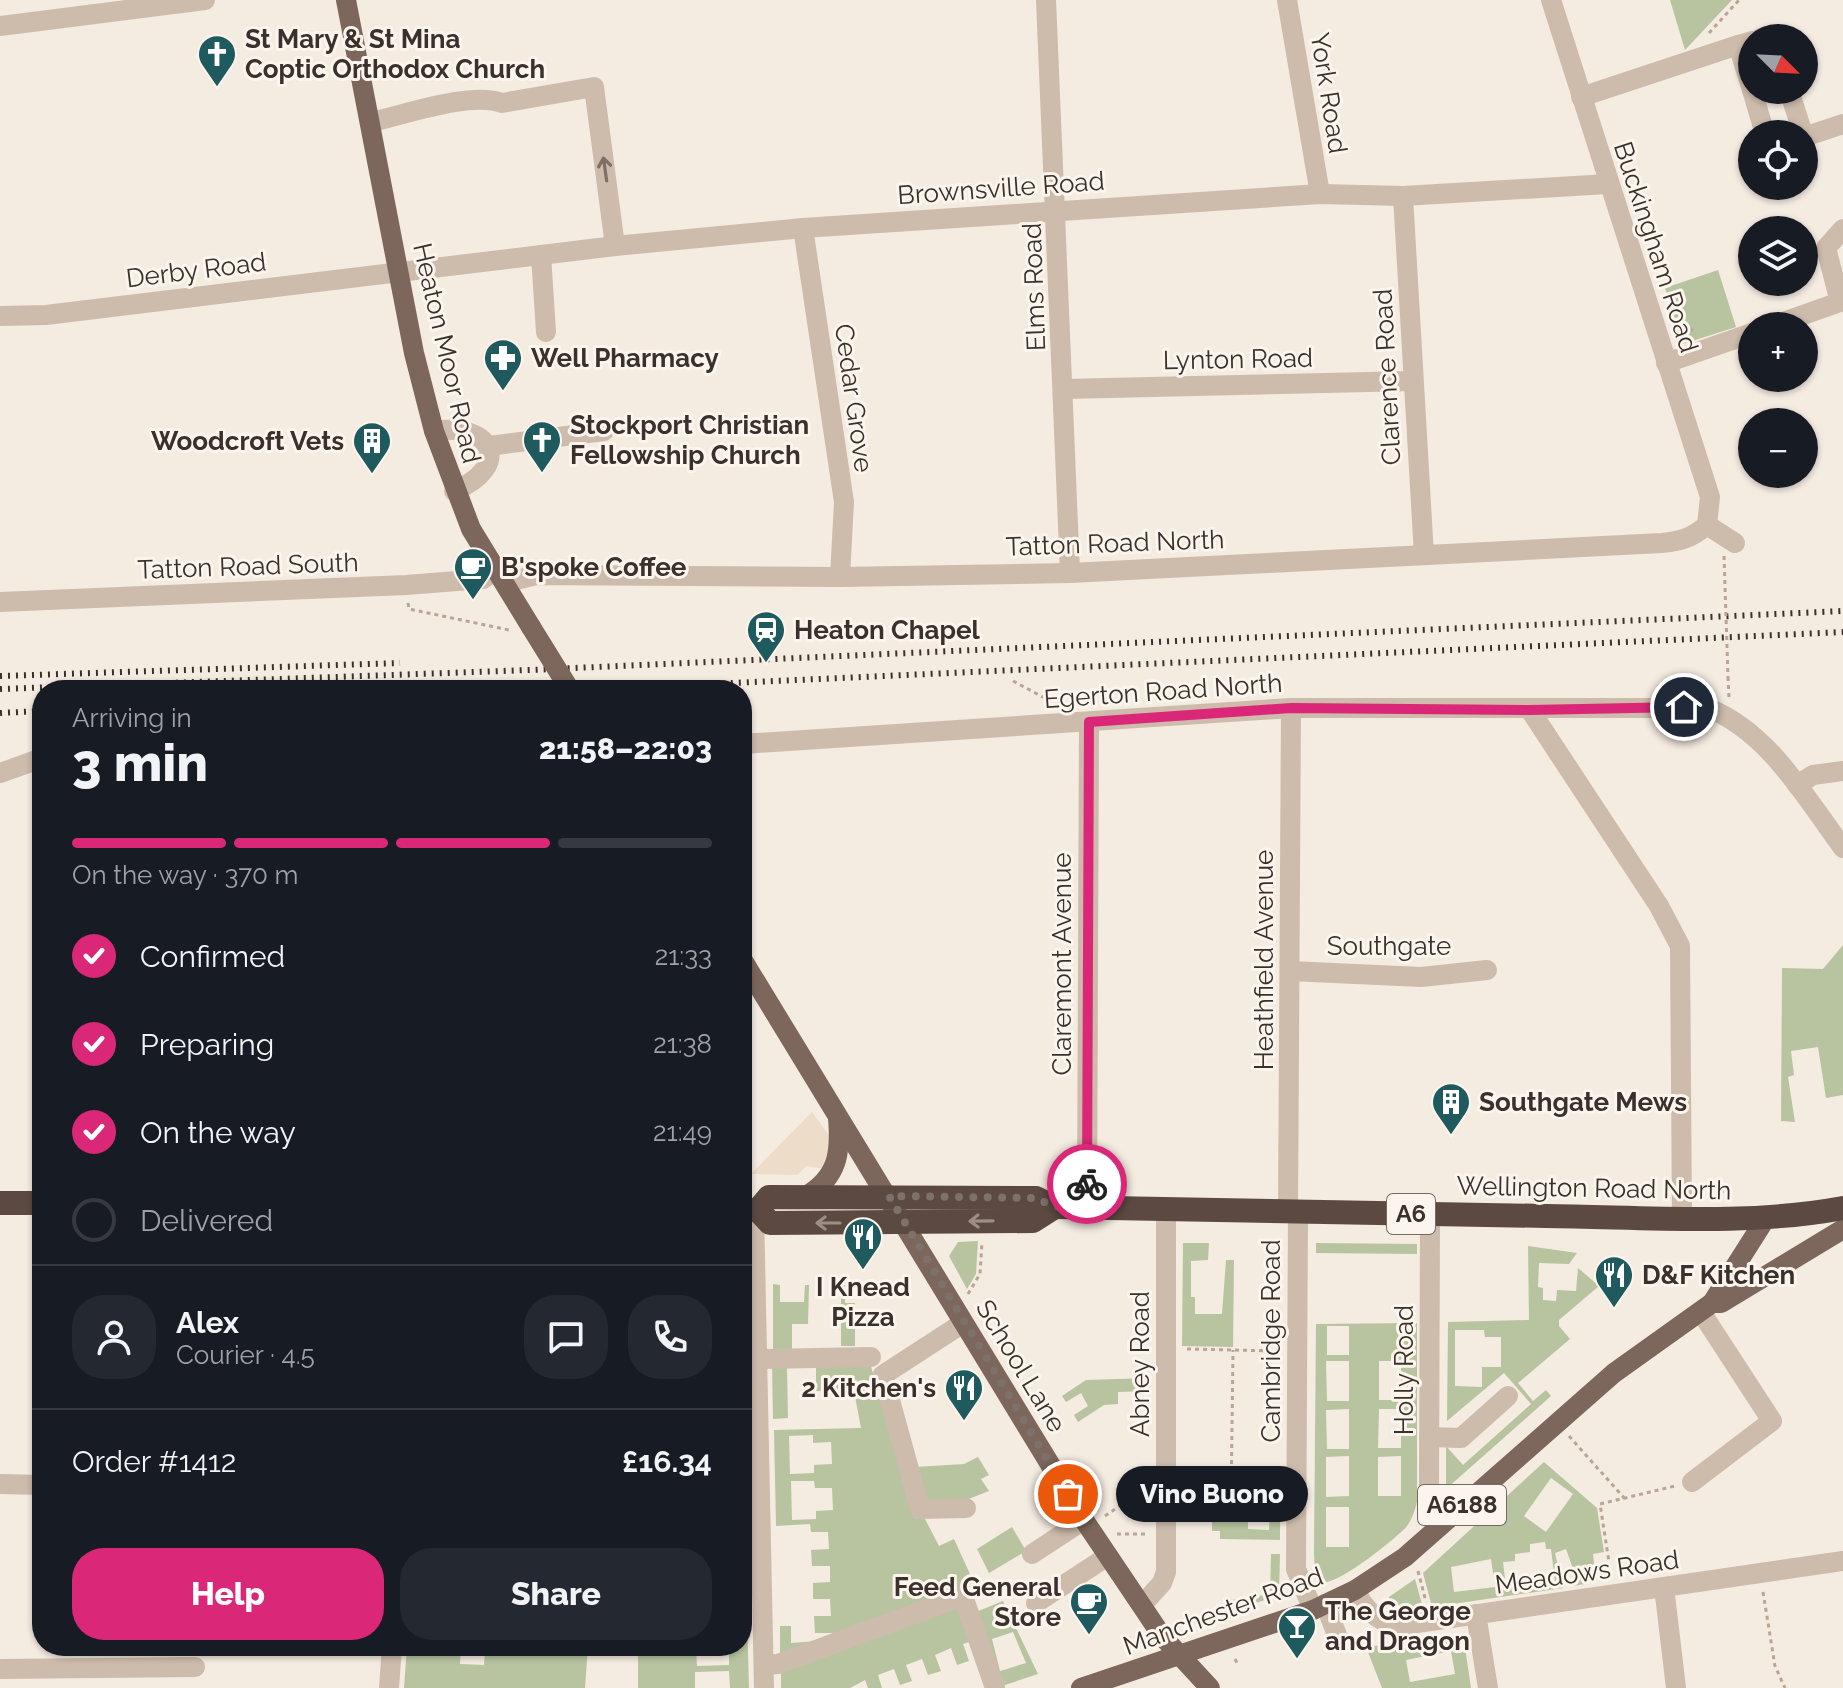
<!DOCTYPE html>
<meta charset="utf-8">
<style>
:root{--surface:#171b24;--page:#242831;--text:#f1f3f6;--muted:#9ea1a6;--line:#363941;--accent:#db2777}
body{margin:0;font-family:Raleway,sans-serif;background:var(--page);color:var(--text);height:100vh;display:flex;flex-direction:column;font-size:30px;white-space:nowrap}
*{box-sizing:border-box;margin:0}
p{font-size:26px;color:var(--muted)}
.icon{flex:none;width:44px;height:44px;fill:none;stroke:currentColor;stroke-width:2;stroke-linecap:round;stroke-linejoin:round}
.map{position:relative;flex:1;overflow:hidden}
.side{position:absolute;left:32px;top:680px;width:720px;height:976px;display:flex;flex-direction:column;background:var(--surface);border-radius:32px;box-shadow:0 2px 6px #0004}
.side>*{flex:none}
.needle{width:52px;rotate:114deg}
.buttons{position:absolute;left:1738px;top:24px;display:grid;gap:16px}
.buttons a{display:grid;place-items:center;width:80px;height:80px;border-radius:50%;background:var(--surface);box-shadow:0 2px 6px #0004;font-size:40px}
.pin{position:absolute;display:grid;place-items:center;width:68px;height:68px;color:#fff;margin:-34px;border:4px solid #fff;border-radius:50%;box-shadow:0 2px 8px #0007}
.courier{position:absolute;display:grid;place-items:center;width:80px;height:80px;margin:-40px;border:6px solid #db2777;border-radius:50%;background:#fff;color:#222;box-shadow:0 2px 10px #0007}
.bubble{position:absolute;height:56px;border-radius:28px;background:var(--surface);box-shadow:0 2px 6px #0004;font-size:26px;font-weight:800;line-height:56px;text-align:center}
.summary em{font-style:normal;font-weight:800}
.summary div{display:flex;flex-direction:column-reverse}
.summary{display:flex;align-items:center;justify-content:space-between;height:136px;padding:0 40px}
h1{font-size:52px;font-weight:800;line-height:60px}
.bar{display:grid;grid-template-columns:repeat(4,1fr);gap:12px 8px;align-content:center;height:96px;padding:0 40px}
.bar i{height:10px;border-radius:6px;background:var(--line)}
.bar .current{background:var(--accent)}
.bar p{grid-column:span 4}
.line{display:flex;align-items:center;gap:20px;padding:0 40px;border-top:2px solid var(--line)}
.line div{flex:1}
.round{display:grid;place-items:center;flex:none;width:84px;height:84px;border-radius:32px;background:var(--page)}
ol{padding:0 40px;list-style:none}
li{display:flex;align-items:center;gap:24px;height:88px}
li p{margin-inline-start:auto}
li .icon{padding:8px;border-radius:50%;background:var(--accent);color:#fff;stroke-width:4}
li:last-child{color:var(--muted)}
li i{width:44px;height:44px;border:4px solid var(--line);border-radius:50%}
.primary-button{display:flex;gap:16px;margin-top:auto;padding:16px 40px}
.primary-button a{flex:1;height:92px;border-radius:32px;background:var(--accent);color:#fff;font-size:32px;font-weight:800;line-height:92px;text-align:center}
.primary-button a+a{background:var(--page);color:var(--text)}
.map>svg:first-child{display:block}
</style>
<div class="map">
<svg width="1843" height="1688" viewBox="0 0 1843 1688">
<rect width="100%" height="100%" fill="#f4ebe1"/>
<!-- green -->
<g fill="#b8c4a0" fill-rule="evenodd">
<polygon points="1670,0 1732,0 1685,50"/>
<polygon points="1718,270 1736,327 1683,344 1665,288"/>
<polygon points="1843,945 1843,1095 1826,1098 1818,1047 1791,1051 1794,1075 1788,1077 1795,1122 1781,1121 1782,968 1823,969"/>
<polygon points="978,1241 976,1274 967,1289 949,1256 958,1242"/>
<polygon points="1183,1243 1209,1243 1208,1260 1191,1261 1191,1297 1195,1297 1195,1314 1222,1314 1226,1260 1234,1260 1233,1347 1182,1346"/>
<polygon points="1316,1243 1417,1244 1417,1254 1316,1253"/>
<path d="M1528 1246 1577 1253 1569 1264 1539 1263 1538 1287 1543 1288V1300L1556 1301 1557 1290 1576 1291 1578 1268 1599 1286 1559 1320V1326L1570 1339 1518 1383 1533 1401 1546 1390 1551 1396 1446 1489V1446L1463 1465 1531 1404 1504 1373 1447 1421 1448 1322 1529 1320ZM1455 1330H1484L1485 1337H1501V1367H1482V1387L1455 1386Z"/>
<polygon points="773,1284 780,1285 780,1302 804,1302 805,1285 809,1285 808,1324 792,1324 792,1353 773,1353"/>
<polygon points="841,1285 845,1285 845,1303 855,1303 855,1346 841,1346"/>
<path d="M1417 1323V1502C1415 1510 1412 1519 1407 1526 1395 1540 1344 1579 1327 1582 1321 1583 1320 1581 1315 1578L1314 1552 1316 1324ZM1327 1326H1349V1355H1327ZM1349 1361V1401H1327L1326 1361ZM1379 1361H1401V1400H1379ZM1349 1409V1449H1327L1326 1410ZM1379 1409H1401V1448H1378ZM1349 1456V1496L1326 1497V1457ZM1401 1456V1496H1378V1457ZM1326 1507H1349V1547H1326Z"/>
<path d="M870 1363 915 1518 925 1519 939 1546 954 1539 975 1585 780 1659V1626H791V1643L832 1640V1633H815L814 1616H831L830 1599H813V1583L830 1582V1566H812L811 1550 829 1549 828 1532H811L810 1524 776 1526 774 1430 861 1428 854 1391H816V1368H787L788 1418 773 1419 772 1364ZM813 1435V1443L831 1442 832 1464 814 1465V1473L790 1474 789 1436ZM791 1481H814L815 1488H832L833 1510 816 1511V1519L792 1520Z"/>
<polygon points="1150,1378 1150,1391 1118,1392 1118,1404 1104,1405 1078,1422 1074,1415 1088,1406 1081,1393 1066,1402 1062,1396 1086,1380"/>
<polygon points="742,1427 749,1688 730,1688 729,1671 695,1672 695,1688 638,1688 638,1646 696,1646 697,1666 729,1665 729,1646 742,1646"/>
<polygon points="978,1457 989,1475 981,1479 989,1491 966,1500 924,1500 915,1467 964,1464"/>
<path d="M1544 1462 1597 1508 1604 1552 1593 1554 1595 1570 1583 1572 1585 1584 1573 1586 1572 1566 1566 1549 1555 1553 1563 1588 1432 1607 1423 1573ZM1551 1478 1573 1494 1546 1532 1524 1516ZM1545 1542 1546 1549H1551L1555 1582 1506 1587 1503 1562 1515 1561V1554L1530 1552V1544ZM1491 1559 1495 1587 1454 1592 1451 1567Z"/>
<polygon points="1220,1508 1241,1509 1240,1519 1248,1519 1248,1529 1269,1530 1270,1509 1280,1509 1280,1540 1220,1539 1220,1531 1212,1531 1212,1518 1220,1518"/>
<polygon points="1012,1527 1026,1551 989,1573 977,1549"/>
<path d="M1271 1554H1280L1279 1595 1232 1611 1227 1608V1600C1244 1600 1253 1595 1270 1595Z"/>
<polygon points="1415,1579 1423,1608 1393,1613 1388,1610 1389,1597"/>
<polygon points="958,1601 972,1641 963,1644 969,1661 957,1665 951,1648 935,1655 941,1671 928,1675 922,1659 906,1665 912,1681 900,1685 894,1669 878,1675 882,1688 868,1688 865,1680 850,1688 781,1688 781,1668"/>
<path d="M1003 1601 1038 1674 1002 1686 976 1612ZM1013 1632 1026 1663 1000 1671 992 1639Z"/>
<path d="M1463 1634 1471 1688H1382L1366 1647ZM1451 1651 1455 1674 1410 1682 1406 1660Z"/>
<polygon points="407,1646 461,1646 460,1664 484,1665 485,1650 503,1652 504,1646 588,1646 585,1688 404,1688"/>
</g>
<!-- plaza -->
<polygon fill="#ecdcc8" points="812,1112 833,1141 826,1169 806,1166 797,1175 751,1174"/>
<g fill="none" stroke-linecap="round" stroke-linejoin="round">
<!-- path -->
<g stroke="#b9a596" stroke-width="3" stroke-dasharray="4 4" stroke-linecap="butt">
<polyline points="1709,33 1739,0"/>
<polyline points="1675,327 1685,325 1696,333"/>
<polyline points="408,603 409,609 509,630"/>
<polyline points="1728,677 1729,698"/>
<polyline points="1013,681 1056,704"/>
<polyline points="1722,1189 1722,1195"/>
<polyline points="968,1294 980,1274 982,1242"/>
<polyline points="1187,1349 1279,1351"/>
<polyline points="1569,1436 1625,1499"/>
<polyline points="1231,1504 1233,1350"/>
<polyline points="1105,1516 1145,1489"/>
<polyline points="1117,1534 1146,1534"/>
<polyline points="1418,1571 1426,1602"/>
<polyline points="1611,1575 1600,1504 1675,1486"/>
<polyline points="1763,1592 1775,1666 1785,1688"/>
<polyline points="1127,1639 1135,1637"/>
<polyline points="1235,1659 1238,1665"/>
</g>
<!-- minor -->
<g stroke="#cdbbac" stroke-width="20">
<polyline points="1046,0 1070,573"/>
<polyline points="1287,0 1320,194"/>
<polyline points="0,26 205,0"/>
<polyline points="1761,38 1772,35 1773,38"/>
<polyline points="1752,41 1738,45 1752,90"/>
<polyline points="1752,90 1765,134"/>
<polyline points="1789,90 1803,134"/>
<polyline points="1581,97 1738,45"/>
<path d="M371 122C404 115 471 91 502 103L594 87 615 246"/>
<polyline points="1804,137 1843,124"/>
<polyline points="1403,196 1424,555"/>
<polyline points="803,228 844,502 840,577"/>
<polyline points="541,255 546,332"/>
<polyline points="0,316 46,315 615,246 803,228 1320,194 1403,196 1608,184"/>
<polyline points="1772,326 1840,302 1826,248 1843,229"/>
<polyline points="1666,363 1752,333"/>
<polyline points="1064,389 1413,381"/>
<path d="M434 431C493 422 513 466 454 491"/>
<polyline points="489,446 604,431"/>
<polyline points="1707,525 1735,543"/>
<path d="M505 583 536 575 840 577 1070 573 1662 543C1681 541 1692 538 1707 525L1710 497 1551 0"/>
<polyline points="0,602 406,585 483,579 496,570"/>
<polyline points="1530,710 1659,906 1680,946 1682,1218"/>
<path d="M742 744 1291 708H1708C1769 732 1805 797 1843 848"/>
<polyline points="0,773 42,758"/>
<polyline points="1797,785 1813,775 1843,771"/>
<polyline points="1290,971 1421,977 1487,970"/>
<polyline points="1087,1208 1089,722"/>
<polyline points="754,1210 764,1688"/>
<polyline points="1288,1213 1291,708"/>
<polyline points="1298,1213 1296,1569 1313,1610"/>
<polyline points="1430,1215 1429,1494 1430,1503 1445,1521"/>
<polyline points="963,1323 883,1375 920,1509 966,1508"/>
<polyline points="757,1359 871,1357"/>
<polyline points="1429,1437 1461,1438 1508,1396"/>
<polyline points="1692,1482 1772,1421 1701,1312"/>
<polyline points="0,1484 42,1485"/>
<polyline points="1032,1554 1084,1520"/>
<polyline points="1664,1587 1676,1688"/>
<path d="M1355 1590C1365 1610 1375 1619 1396 1626L1843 1561"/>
<polyline points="1036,1603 1108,1556"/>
<polyline points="1325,1604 1337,1635"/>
<polyline points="1142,1605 1162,1583 1166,1572 1166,1210"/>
<polyline points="1476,1614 1488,1688"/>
<polyline points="764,1665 778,1664 963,1596 995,1688"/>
<polyline points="0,1669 195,1667"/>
<polyline points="389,1688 392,1646"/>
</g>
<!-- major -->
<g stroke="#7d675c" stroke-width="20">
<polyline points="346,0 414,353 434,431 471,529 531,627"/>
<polyline points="742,959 1084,1520 1162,1636 1210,1688"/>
<path d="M806 1196C838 1177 841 1153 838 1118"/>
<polyline points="1712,1303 1766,1218"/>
<polyline points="1081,1688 1313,1610 1355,1590 1405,1557 1614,1373 1712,1303 1721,1303 1843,1229"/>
</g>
<!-- highway -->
<g stroke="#5c4a42" stroke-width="24">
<polyline points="0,1203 42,1203"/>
<polyline points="743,1210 758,1210 770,1223 1033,1221 1055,1207"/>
<path d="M758 1210 769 1197 1036 1198 1055 1207C1219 1211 1383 1214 1546 1216 1645 1217 1746 1226 1843 1208"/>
</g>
<!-- rail -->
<g stroke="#3b302b" stroke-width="6" stroke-dasharray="2 6" stroke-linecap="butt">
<polyline points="0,676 400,663"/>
<polyline points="0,689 530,670 1843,611"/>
<polyline points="579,690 1843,632"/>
<polyline points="0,713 42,711"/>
</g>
<!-- path-bridge -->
<polyline stroke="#b9a596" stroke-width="3" stroke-dasharray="4 4" stroke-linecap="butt" points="1724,556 1728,677"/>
<!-- major-bridge -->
<polyline stroke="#7d675c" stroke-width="20" points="531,627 570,690"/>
</g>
<!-- one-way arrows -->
<defs><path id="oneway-shaft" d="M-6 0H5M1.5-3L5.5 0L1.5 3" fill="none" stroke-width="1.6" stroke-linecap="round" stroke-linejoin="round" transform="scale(2)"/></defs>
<use stroke="#7d6f65" href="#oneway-shaft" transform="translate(605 169) rotate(-98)"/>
<g stroke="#9c8e87">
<use href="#oneway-shaft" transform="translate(981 1221) rotate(179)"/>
<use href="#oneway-shaft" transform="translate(828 1223) rotate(-180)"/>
</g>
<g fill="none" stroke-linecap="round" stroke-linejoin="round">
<!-- done -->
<polyline stroke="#7c716b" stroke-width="8" stroke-dasharray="0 14.4" points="1068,1494 889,1196 1036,1198 1055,1207 1087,1208 1087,1184"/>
<!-- route -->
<polyline stroke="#db2777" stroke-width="10" points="1087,1184 1089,722 1291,708 1530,710 1684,707"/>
</g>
<!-- icons -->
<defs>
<g id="church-pin" transform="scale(2)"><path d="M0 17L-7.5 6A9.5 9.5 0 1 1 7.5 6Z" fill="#1f5a5e" stroke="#fbf5ee"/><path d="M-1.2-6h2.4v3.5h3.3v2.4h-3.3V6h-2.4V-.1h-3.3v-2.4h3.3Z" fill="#fff"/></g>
<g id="pharmacy-pin" transform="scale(2)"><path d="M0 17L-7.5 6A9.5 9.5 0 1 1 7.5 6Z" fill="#1f5a5e" stroke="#fbf5ee"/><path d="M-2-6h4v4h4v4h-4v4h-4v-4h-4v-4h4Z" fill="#fff"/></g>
<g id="building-pin" transform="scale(2)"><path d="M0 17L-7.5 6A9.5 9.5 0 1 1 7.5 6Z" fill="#1f5a5e" stroke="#fbf5ee"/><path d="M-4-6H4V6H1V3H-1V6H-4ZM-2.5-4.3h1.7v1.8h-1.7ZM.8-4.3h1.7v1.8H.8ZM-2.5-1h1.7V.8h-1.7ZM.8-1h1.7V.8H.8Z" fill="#fff"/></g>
<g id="cafe-pin" transform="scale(2)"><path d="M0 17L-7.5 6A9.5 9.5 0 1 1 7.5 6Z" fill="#1f5a5e" stroke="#fbf5ee"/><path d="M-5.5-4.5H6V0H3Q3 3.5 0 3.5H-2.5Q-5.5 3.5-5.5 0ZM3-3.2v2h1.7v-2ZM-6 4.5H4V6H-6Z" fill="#fff"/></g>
<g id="station-pin" transform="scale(2)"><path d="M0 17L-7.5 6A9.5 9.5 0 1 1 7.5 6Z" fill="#1f5a5e" stroke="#fbf5ee"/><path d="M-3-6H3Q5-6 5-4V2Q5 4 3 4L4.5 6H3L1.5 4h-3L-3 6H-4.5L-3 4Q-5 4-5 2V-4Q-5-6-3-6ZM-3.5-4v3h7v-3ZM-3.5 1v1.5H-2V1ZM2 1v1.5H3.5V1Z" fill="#fff"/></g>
<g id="restaurant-pin" transform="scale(2)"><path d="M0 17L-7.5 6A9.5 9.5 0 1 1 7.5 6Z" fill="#1f5a5e" stroke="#fbf5ee"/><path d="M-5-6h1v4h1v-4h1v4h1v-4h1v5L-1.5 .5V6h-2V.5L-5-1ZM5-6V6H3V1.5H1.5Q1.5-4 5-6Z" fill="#fff"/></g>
<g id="bar-pin" transform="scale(2)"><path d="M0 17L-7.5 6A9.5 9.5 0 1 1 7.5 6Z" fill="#1f5a5e" stroke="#fbf5ee"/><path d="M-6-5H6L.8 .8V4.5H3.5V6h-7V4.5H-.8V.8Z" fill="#fff"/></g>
</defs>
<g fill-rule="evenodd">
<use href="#church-pin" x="217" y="54"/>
<use href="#pharmacy-pin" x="503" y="358"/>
<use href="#church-pin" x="542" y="440"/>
<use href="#building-pin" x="372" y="441"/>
<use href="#cafe-pin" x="473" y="567"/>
<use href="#station-pin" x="766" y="630"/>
<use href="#building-pin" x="1451" y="1102"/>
<use href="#restaurant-pin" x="863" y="1237"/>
<use href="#restaurant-pin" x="1614" y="1275"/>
<use href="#restaurant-pin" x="964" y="1388"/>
<use href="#cafe-pin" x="1089" y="1602"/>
<use href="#bar-pin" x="1297" y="1626"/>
</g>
<g text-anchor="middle" stroke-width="6" stroke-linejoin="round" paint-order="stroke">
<!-- shield labels -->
<g fill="#fbf5ee" stroke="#756b66" stroke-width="2">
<rect x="1387" y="1194" width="48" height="40" rx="6"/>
<rect x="1418" y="1485" width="88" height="40" rx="6"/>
</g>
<g font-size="24" font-weight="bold" fill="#3b302b">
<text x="1411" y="1222">A6</text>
<text x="1462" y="1513">A6188</text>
</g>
<!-- poi labels -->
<g font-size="26" font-weight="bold" fill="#3b302b" stroke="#fbf5ee" text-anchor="start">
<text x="245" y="48">St Mary &amp; St Mina<tspan x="245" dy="30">Coptic Orthodox Church</tspan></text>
<text x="531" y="367">Well Pharmacy</text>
<text x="570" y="434">Stockport Christian<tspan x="570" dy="30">Fellowship Church</tspan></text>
<text x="344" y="450" text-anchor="end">Woodcroft Vets</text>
<text x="501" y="576">B'spoke Coffee</text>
<text x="794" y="639">Heaton Chapel</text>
<text x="1479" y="1111">Southgate Mews</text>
<text x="1642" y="1284">D&amp;F Kitchen</text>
<text x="863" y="1296" text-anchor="middle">I Knead<tspan x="863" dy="30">Pizza</tspan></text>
<text x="936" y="1397" text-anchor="end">2 Kitchen's</text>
<text x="1061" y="1596" text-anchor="end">Feed General<tspan x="1061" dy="30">Store</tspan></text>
<text x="1325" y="1620">The George<tspan x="1325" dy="30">and Dragon</tspan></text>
</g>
<!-- street labels -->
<g font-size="26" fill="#3b302b" stroke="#fbf5ee">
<text transform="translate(1329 93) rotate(81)" y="9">York Road</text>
<text transform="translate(1001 188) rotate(-4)" y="9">Brownsville Road</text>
<text transform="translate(1656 247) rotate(72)" y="9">Buckingham Road</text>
<text transform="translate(196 270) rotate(-7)" y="9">Derby Road</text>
<text transform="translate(1034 287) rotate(-92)" y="9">Elms Road</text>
<text transform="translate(447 353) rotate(77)" y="9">Heaton Moor Road</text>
<text transform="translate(1238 359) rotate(-1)" y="9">Lynton Road</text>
<text transform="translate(1387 377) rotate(-93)" y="9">Clarence Road</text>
<text transform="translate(854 398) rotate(82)" y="9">Cedar Grove</text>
<text transform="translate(1115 543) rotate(-2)" y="9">Tatton Road North</text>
<text transform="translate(248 566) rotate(-2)" y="9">Tatton Road South</text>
<text transform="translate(1163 691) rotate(-4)" y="9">Egerton Road North</text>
<text x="1389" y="955">Southgate</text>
<text transform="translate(1264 960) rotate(-90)" y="9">Heathfield Avenue</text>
<text transform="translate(1062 964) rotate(-90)" y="9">Claremont Avenue</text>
<text transform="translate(1594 1188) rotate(1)" y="9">Wellington Road North</text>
<text transform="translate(1271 1341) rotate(-90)" y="9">Cambridge Road</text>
<text transform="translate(1140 1364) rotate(-90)" y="9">Abney Road</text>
<text transform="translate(1021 1366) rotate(59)" y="9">School Lane</text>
<text transform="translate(1404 1370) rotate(-90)" y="9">Holly Road</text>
<text transform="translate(1587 1572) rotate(-8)" y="9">Meadows Road</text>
<text transform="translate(1223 1611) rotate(-20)" y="9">Manchester Road</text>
</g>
</g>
</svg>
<div class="buttons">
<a><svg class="needle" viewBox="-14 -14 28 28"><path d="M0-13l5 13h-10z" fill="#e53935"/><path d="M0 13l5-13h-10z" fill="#9ea1a6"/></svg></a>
<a><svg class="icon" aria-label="locate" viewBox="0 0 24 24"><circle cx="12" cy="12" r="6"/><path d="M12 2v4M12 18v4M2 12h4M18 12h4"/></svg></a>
<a><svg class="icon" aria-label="layers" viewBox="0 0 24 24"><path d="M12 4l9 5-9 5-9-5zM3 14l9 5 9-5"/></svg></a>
<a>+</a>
<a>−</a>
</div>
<div class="pin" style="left:1068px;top:1494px;background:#ea580c"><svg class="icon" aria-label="bag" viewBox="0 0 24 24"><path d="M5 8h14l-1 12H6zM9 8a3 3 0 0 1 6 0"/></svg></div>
<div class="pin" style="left:1684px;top:707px;background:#1f2937"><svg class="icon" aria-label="home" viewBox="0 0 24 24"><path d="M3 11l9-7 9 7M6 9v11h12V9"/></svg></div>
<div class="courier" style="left:1087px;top:1184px"><svg class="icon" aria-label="bike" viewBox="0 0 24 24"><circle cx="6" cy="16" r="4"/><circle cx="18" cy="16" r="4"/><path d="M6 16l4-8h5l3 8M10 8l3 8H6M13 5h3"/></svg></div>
<div class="bubble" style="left:1116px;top:1466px;width:192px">Vino Buono</div>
<section class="side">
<div class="summary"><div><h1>3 min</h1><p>Arriving in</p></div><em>21:58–22:03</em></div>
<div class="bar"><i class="current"></i><i class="current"></i><i class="current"></i><i></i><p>On the way · 370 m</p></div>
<ol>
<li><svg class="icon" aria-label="check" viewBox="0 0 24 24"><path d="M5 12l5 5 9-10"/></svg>Confirmed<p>21:33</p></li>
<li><svg class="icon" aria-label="check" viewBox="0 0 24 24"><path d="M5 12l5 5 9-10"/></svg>Preparing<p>21:38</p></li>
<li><svg class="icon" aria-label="check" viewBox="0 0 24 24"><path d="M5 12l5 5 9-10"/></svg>On the way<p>21:49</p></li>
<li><i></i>Delivered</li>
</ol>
<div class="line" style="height:144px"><a class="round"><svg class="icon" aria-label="person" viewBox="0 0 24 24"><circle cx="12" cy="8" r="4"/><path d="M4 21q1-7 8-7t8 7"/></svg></a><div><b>Alex</b><p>Courier · 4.5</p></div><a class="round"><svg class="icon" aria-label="chat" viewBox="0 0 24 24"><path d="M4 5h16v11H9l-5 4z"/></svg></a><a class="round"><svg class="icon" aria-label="phone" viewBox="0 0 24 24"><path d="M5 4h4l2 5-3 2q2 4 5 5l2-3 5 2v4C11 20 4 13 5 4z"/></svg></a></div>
<div class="line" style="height:104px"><div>Order #1412</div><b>£16.34</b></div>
<div class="primary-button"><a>Help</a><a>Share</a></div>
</section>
</div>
